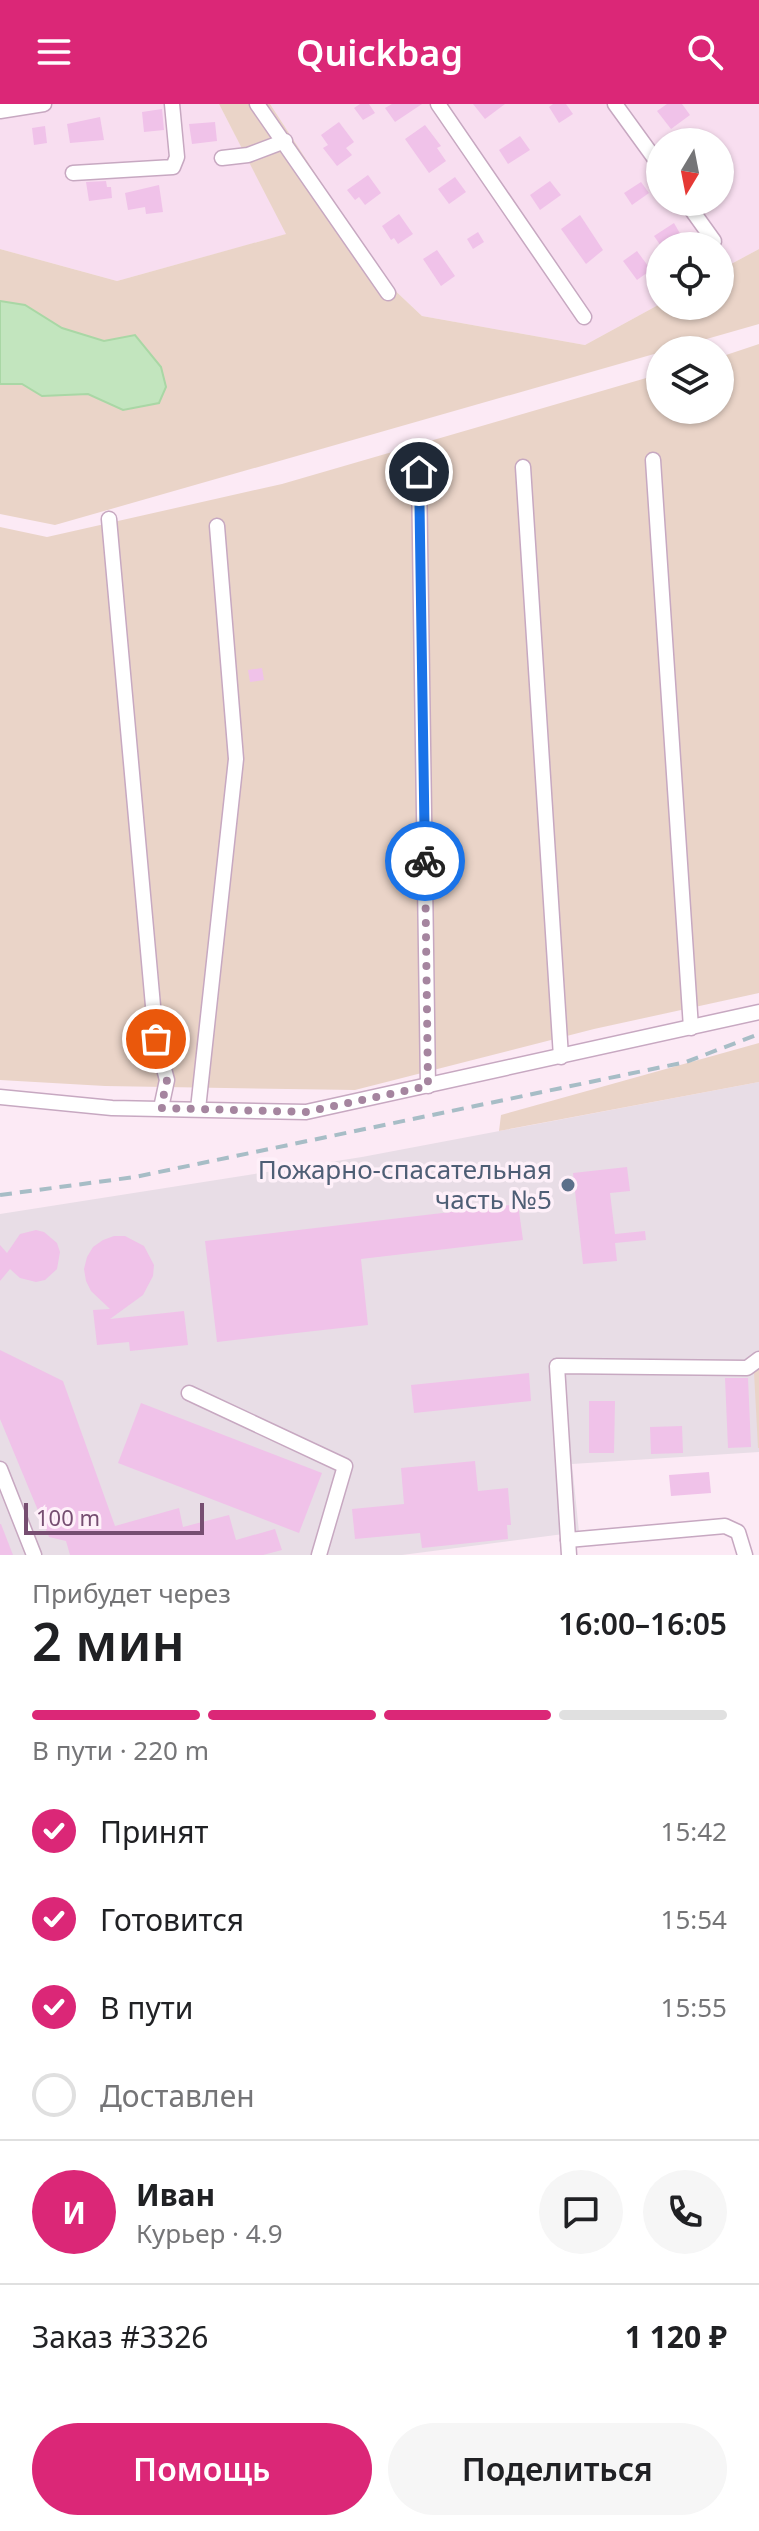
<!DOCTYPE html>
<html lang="ru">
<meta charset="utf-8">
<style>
:root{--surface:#fff;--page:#f6f6f6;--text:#202124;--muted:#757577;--line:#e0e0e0;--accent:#db2777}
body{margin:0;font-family:"Noto Sans",sans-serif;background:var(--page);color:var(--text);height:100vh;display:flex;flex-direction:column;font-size:30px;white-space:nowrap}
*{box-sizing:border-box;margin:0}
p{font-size:26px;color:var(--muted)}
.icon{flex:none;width:44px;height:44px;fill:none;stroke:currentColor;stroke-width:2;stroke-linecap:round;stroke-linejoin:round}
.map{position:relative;height:1451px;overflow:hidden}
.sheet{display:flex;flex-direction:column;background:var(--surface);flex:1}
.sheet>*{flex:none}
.needle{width:52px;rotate:190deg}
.fabs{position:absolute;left:646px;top:24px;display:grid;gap:16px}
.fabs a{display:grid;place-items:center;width:88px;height:88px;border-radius:50%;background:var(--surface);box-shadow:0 2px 6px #0004;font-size:40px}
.scale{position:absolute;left:24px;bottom:20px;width:180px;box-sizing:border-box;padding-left:8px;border:4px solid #764e71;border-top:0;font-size:22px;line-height:28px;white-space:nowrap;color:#764e71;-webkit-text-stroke:6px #fef0f9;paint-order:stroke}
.pin{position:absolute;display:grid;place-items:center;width:68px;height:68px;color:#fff;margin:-34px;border:4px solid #fff;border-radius:50%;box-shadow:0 2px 8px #0007}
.courier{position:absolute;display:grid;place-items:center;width:80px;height:80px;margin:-40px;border:6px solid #1a73e8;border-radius:50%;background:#fff;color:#222;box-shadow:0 2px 10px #0007}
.summary em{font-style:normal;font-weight:600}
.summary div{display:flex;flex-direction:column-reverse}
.summary{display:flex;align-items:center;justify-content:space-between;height:136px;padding:0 32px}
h1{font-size:52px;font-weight:600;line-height:60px}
.bar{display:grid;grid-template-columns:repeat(4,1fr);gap:12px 8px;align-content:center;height:96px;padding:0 32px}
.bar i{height:10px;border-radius:6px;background:var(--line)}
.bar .on{background:var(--accent)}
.bar p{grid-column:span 4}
.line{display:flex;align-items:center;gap:20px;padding:0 32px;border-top:2px solid var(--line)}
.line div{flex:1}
.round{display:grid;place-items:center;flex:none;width:84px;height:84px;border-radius:42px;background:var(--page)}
ol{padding:0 32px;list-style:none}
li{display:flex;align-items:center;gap:24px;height:88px}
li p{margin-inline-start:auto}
li .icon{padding:8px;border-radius:50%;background:var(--accent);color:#fff;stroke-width:4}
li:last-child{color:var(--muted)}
li i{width:44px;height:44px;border:4px solid var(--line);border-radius:50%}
.button{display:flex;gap:16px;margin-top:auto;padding:16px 32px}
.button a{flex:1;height:92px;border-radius:48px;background:var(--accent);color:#fff;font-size:32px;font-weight:600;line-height:92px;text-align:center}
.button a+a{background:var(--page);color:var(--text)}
header{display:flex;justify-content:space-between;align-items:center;height:104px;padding:0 32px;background:var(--accent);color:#fff;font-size:36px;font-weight:600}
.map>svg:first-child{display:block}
</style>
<header><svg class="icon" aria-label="menu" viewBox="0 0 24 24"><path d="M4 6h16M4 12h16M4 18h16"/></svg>Quickbag<svg class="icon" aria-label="search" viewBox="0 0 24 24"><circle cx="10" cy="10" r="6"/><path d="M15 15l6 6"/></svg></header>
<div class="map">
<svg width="759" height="1451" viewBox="0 0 759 1451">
<rect width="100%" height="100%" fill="#fceaf5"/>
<!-- residential -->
<g fill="#f8def0" fill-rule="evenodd">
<polygon points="0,0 219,0 287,130 117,177 0,145"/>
<path d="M270 0H759V145L720 166V142H660V200L585 241 422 212 387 179ZM660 38H720V98H660Z"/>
</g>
<!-- industrial -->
<polygon fill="#e8dde6" points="759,978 759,1348 572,1360 579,1428 402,1451 0,1451 0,1110 362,1053"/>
<!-- green -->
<g fill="#ead4c8">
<polygon points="219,0 270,0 387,179 422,212 585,241 660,200 660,202 720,202 720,166 759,145 759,220 55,421 0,410 0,145 117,177 286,130"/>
<polygon points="759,240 759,889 594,925 355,986 105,982 0,976 0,423 47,433 282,380 660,270 660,306 720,306 720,253"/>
<polygon points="759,939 759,978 499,1027 501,1011"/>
<polygon points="759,1265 759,1344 758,1344 754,1268"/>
</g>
<!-- water -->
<polygon fill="#c2e5be" stroke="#a9d7a5" stroke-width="2" points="0,197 25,201 62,224 104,237 135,231 161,263 166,283 159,299 123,306 88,290 42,292 22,280 0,280"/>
<!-- building -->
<g fill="#f0c2e9">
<polygon points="360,0 369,0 375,9 363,16 354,4"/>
<polygon points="392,0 422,0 395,18 385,4"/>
<polygon points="473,0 505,0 485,15"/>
<polygon points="553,0 566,0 573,10 559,19 549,3"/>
<polygon points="667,0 682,0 690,11 671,25 657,7"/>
<polygon points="162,5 164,26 144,28 142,8"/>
<polygon points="100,13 104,36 70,39 67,20"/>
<polygon points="215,18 217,37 192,40 189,20"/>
<polygon points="339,18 354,38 346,44 352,51 337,62 323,44 328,41 321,31"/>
<polygon points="425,21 441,42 437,44 446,57 429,69 405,35"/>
<polygon points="45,22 47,39 34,41 32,24"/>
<polygon points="520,32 530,46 508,60 499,46"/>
<polygon points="368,71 381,89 365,101 359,93 355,96 347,86"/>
<polygon points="455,73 466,88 449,100 438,85"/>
<polygon points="106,77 107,83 111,83 112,94 89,97 86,78"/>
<polygon points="550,77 561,91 540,106 530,91"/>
<polygon points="641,78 649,89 632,101 624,89"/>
<polygon points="159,81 163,108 146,110 145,103 128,106 125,89"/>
<polygon points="399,110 413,130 398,140 394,134 391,136 382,122"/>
<polygon points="580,111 603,146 586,160 561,125"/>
<polygon points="674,119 682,133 670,142 661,142 654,132"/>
<polygon points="478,128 484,138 473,145 467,135"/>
<polygon points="437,146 455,172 441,182 423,155"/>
<polygon points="637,147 651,166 637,176 623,157"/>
<polygon points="262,564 264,576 250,578 248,566"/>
<polygon points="627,1063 630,1087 610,1089 615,1130 645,1127 646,1136 615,1139 617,1157 583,1160 573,1069"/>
<polygon points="518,1100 523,1136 361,1155 368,1221 217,1238 205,1137"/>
<polygon points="36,1126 44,1128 57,1139 60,1148 57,1165 45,1176 36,1178 20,1174 10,1165 0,1177 0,1141 7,1149 20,1130"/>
<polygon points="114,1132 125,1132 144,1142 154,1161 153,1172 143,1191 110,1215 184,1207 188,1241 130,1247 129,1238 97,1241 93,1206 110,1205 91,1187 86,1177 84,1165 87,1153 93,1143 103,1136"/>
<polygon points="0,1246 63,1277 115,1422 179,1404 183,1423 229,1411 236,1436 275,1425 282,1446 263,1451 70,1451 66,1437 49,1433 0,1315"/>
<polygon points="529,1269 531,1297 414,1309 411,1281"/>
<polygon points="725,1274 748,1274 751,1343 728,1344"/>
<polygon points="589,1297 615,1297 614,1349 589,1349"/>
<polygon points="141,1299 322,1369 299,1429 118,1359"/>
<polygon points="682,1322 683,1349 651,1350 650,1323"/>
<polygon points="475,1357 478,1387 508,1384 511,1421 507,1421 508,1435 422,1444 420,1429 355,1435 352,1405 404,1400 401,1364"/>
<polygon points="709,1368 711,1389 671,1392 669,1371"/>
<polygon points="0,1420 1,1420 13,1451 0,1451"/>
</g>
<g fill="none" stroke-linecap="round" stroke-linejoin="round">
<!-- minor casing -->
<g stroke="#c7a8c1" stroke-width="17">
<g id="minor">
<polyline points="257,0 388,189"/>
<polyline points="438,0 584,213"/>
<polyline points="615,0 660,62"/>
<polyline points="0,7 44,0"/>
<polyline points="222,54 248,51 285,37"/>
<polyline points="73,69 173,63 177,53 172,0"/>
<polyline points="686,98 714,137"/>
<polyline points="653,356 691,924"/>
<polyline points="523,363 561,953"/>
<polyline points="419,368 428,982"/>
<polyline points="109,415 156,935 167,976 161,1004"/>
<polyline points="0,993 112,1004 306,1008 759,908"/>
<polyline points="198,1005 236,655 217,422"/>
<polyline points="189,1289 345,1362 319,1451"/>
<polyline points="0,1365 34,1451"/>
<polyline points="568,1436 725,1422 738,1428 745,1451"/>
<polyline points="569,1451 557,1262 747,1264 759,1255"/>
</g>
</g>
<!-- minor -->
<use href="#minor" stroke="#fff" stroke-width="14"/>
<!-- rail -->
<polyline stroke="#a7bdc6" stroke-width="4" stroke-dasharray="12 8" stroke-linecap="butt" points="0,1091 135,1073 686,958 759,930"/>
</g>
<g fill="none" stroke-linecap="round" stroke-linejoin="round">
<!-- done -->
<polyline stroke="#a5859f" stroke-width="8" stroke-dasharray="0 14.4" points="156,935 167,976 161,1004 306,1008 428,982 425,757"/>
<!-- route -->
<polyline stroke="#1a73e8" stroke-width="10" points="419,368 425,757"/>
</g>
<!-- markers -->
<circle fill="#5c6f8a" stroke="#fef0f9" stroke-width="3" cx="568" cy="1081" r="8"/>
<g text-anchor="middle" stroke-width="7" stroke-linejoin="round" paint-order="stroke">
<!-- service labels -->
<g font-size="26" fill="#4e5e75" stroke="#fef0f9" text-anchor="end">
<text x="552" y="1075">Пожарно-спасательная<tspan x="552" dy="30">часть №5</tspan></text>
</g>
</g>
</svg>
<div class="fabs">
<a><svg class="needle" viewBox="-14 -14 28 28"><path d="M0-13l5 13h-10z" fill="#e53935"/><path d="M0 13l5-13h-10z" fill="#757577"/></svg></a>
<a><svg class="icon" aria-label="locate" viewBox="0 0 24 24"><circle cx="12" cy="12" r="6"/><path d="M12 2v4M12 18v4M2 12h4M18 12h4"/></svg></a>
<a><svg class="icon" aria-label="layers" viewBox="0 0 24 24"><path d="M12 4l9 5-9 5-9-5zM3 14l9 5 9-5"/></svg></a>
</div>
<div class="scale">100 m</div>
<div class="pin" style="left:156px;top:935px;background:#ea580c"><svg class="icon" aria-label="bag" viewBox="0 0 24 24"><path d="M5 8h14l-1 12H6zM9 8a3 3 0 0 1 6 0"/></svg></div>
<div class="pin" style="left:419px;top:368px;background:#1f2937"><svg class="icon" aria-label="home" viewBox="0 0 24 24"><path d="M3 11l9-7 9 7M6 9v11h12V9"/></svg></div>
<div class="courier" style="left:425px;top:757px"><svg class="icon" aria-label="bike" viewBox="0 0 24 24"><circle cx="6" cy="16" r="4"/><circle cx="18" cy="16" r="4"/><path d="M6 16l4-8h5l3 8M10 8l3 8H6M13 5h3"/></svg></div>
</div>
<section class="sheet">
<div class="summary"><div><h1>2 мин</h1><p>Прибудет через</p></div><em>16:00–16:05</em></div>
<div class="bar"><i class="on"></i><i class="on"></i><i class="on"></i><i></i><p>В пути · 220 m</p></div>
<ol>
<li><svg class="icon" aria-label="check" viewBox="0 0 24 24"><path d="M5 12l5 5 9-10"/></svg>Принят<p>15:42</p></li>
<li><svg class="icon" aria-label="check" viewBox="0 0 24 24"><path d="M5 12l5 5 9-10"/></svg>Готовится<p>15:54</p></li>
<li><svg class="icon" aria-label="check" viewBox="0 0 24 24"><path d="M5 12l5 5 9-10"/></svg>В пути<p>15:55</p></li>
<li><i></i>Доставлен</li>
</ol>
<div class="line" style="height:144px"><b class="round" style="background:var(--accent);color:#fff">И</b><div><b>Иван</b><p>Курьер · 4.9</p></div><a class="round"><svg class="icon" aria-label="chat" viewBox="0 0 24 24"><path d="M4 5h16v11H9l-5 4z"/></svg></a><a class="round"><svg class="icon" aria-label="phone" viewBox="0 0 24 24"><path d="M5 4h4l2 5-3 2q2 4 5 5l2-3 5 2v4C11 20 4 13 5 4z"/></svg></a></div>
<div class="line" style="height:104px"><div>Заказ #3326</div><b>1 120 ₽</b></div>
<div class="button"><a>Помощь</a><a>Поделиться</a></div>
</section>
